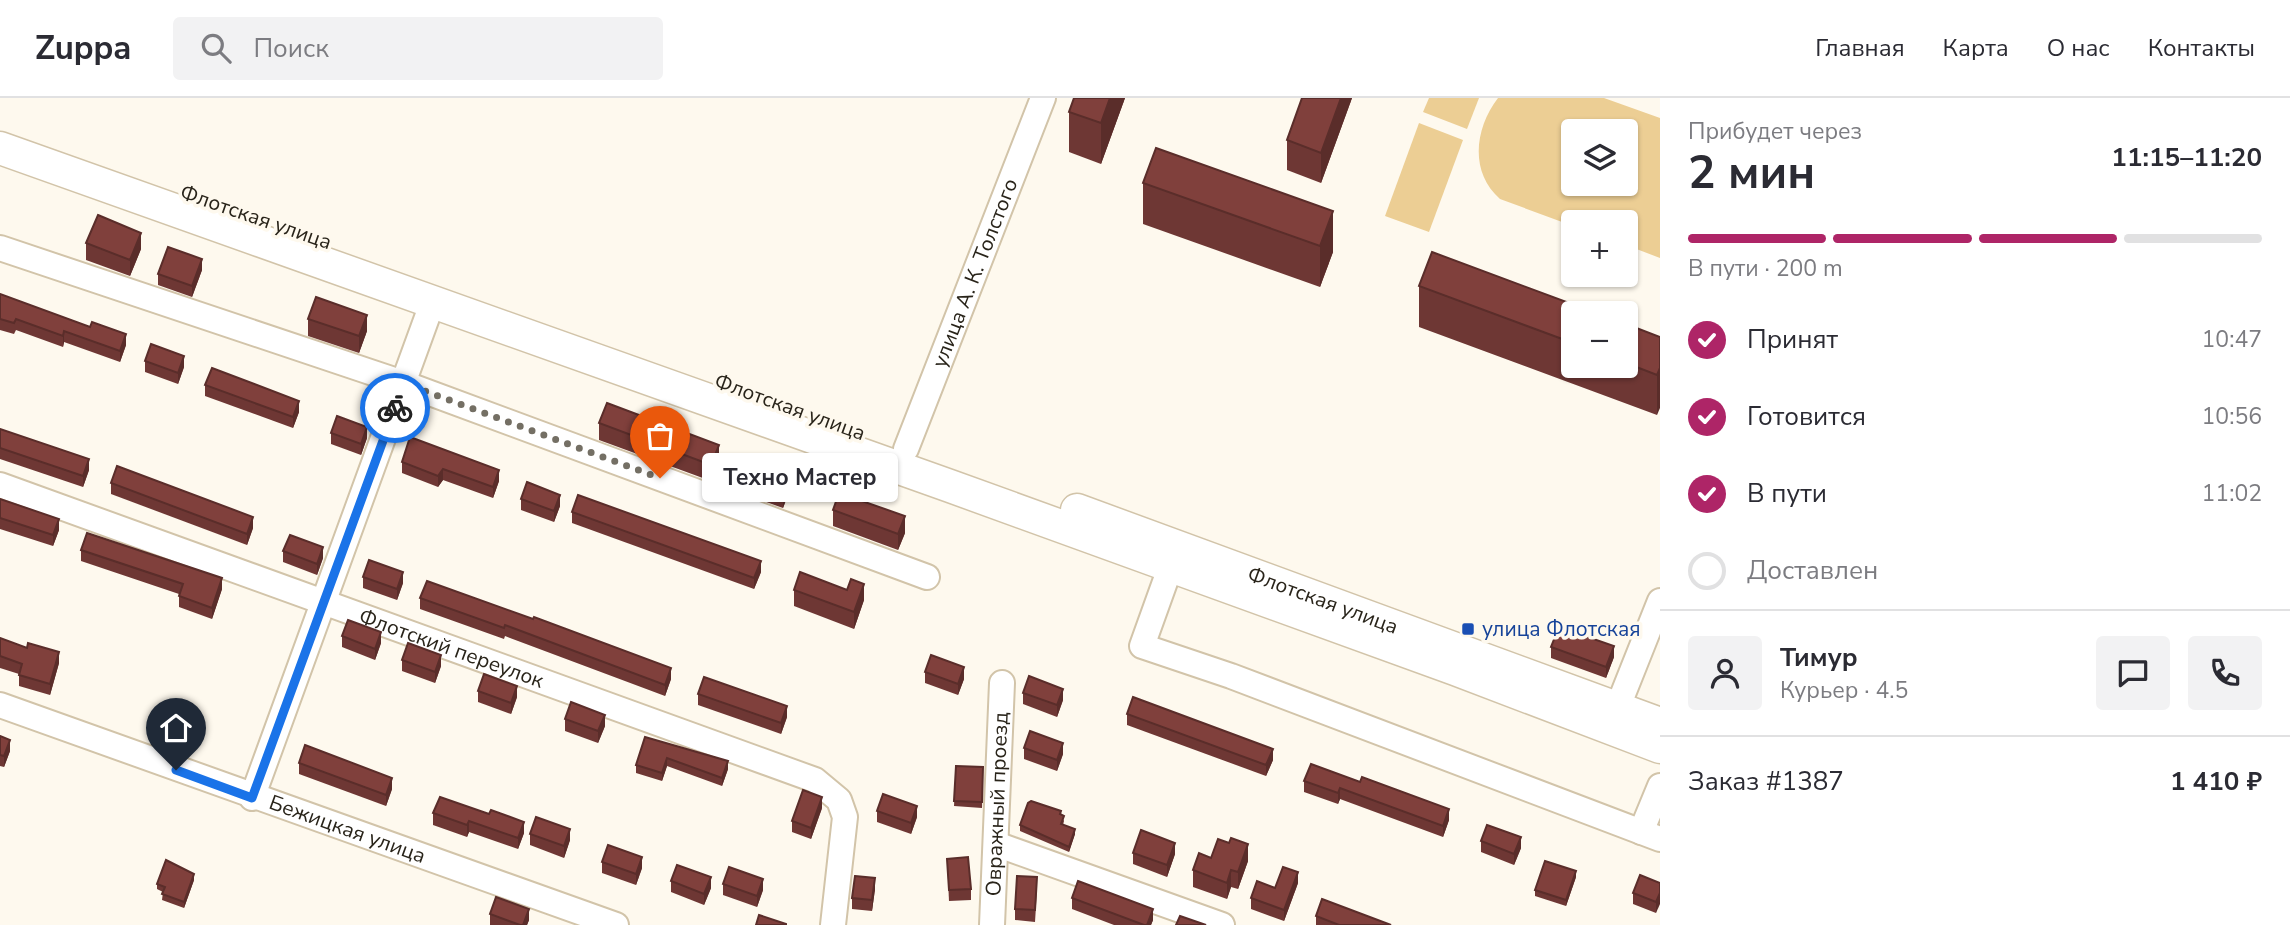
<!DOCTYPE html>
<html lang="ru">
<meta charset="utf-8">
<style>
:root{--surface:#fff;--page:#f2f2f3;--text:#2b2b33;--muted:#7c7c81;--line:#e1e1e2;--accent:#ae2567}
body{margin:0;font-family:"Nunito Sans",sans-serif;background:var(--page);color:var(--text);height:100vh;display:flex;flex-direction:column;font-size:26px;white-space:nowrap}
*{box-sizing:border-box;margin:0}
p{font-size:23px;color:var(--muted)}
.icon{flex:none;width:38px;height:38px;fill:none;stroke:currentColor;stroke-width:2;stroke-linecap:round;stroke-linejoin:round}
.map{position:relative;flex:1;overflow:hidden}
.side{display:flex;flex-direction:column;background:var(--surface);width:630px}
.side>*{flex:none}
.controls{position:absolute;left:1561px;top:21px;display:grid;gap:14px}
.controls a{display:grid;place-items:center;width:77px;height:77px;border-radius:7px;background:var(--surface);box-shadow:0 2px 5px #0004;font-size:35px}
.pin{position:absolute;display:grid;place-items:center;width:60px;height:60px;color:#fff;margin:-72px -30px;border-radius:50% 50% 50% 0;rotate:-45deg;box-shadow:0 0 7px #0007}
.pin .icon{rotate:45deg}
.courier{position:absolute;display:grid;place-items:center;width:70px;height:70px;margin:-35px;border:5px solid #1a73e8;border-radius:50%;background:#fff;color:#222;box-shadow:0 2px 9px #0007}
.bubble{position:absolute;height:49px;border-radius:7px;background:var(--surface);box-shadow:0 2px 5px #0004;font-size:23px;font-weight:700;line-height:49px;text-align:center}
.head em{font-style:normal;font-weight:700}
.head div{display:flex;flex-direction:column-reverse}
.head{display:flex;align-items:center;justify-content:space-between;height:119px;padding:0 28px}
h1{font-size:46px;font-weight:700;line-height:52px}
.bar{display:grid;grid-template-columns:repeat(4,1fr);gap:10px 7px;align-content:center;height:84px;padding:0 28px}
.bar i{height:9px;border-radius:5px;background:var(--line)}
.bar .current{background:var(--accent)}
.bar p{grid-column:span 4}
.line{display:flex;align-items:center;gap:18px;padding:0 28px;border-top:2px solid var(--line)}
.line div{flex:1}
.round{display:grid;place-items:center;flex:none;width:74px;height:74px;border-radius:7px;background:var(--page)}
ol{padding:0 28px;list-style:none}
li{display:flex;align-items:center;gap:21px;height:77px}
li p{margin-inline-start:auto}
li .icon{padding:7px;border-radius:50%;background:var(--accent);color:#fff;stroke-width:4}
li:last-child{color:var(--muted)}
li i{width:38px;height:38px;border:4px solid var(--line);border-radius:50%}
header{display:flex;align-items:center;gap:42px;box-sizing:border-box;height:98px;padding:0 35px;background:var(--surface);border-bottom:2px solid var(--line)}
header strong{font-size:33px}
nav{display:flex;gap:38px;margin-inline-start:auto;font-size:24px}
.search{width:490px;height:63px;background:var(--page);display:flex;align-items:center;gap:18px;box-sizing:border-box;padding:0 24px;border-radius:7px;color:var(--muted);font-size:26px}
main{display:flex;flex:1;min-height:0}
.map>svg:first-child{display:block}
</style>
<header>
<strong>Zuppa</strong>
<div class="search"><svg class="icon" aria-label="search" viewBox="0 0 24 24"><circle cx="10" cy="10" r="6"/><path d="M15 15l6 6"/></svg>Поиск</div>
<nav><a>Главная</a><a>Карта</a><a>О нас</a><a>Контакты</a></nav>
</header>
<main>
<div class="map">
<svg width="1660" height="827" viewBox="0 0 1660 827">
<rect width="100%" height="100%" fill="#fef9ee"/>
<!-- grass -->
<g fill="#ecce94" fill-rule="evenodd">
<polygon points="1429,0 1479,0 1467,31 1423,14"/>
<path d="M1498 0H1604L1660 20V160L1626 147V124H1573V128L1500 101C1469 74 1475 30 1498 0ZM1626 33V86H1573V33Z"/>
<polygon points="1419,25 1463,42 1429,134 1385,118"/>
</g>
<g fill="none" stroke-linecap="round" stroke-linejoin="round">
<!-- minor casing -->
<g stroke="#d2c4a9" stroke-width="28">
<g id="minor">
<polyline points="0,150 403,285 927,479"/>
<path id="s1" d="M906 351 1043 0"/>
<path id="s2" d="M0 387 815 682 839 702 845 719 833 827"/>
<polyline points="1170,470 1142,548 1231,578 1660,741"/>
<path id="s3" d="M0 607 616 827"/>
<polyline points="1611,626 1660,503"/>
<polyline points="252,700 433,203"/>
<polyline points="1641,734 1660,688"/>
<polyline points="996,746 1222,827"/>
<path id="s4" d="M992 827 1002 585"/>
</g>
</g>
<!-- major casing -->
<g stroke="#d2c4a9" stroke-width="35">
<g id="major">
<polyline points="0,50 950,388 1455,571 1660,649"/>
<path id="s5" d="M1077 412 1660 626"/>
</g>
</g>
<!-- minor -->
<use href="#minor" stroke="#fff" stroke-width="24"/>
<!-- major -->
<use href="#major" stroke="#fff" stroke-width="32"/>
</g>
<!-- wall -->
<g fill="#6e3734">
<polygon points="1074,0 1125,0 1101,66 1069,54 1069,14"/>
<polygon points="1302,0 1352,0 1321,85 1287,72 1287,42"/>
<polygon points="1156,50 1333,154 1320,189 1143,126 1143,85"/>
<polygon points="86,145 141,151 130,178 86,162"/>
<polygon points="202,172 192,199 158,187 158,176"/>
<polygon points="1419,188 1573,215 1573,268 1626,268 1626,226 1660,239 1657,317 1419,229"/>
<polygon points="0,196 126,247 120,264 64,244 63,249 16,232 14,236 0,232"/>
<polygon points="308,221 367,233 359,255 308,238"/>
<polygon points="145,263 184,269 178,286 145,274"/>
<polygon points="205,287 299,314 293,330 205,298"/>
<polygon points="599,325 719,363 711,383 599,342"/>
<polygon points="0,331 89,372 83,389 0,361"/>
<polygon points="331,335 367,340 361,357 331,346"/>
<polygon points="410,339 499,383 493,400 443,382 438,389 402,375 402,364"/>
<polygon points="111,385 253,430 247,447 111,396"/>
<polygon points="792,386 783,410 755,400 755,388"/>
<polygon points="0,401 59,432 53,448 0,431"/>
<polygon points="521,401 560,408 554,424 521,412"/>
<polygon points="833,412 905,435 898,452 833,428"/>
<polygon points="572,414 761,474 754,491 572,425"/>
<polygon points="81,452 222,491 212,521 179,509 179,496 81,463"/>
<polygon points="283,453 323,460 317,477 283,464"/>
<polygon points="363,479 403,485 397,502 363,490"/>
<polygon points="794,492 864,502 854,531 794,508"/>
<polygon points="420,500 671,581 665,598 505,538 504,541 420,511"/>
<polygon points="1583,537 1614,559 1606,580 1551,560 1551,549"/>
<polygon points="342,538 381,545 375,562 342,549"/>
<polygon points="0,540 59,565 50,597 19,588 19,576 0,570"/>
<polygon points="402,562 441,568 435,585 402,573"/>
<polygon points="925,574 964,581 958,597 925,585"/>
<polygon points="478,593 517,599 511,616 478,604"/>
<polygon points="1023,595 1063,602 1057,619 1023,606"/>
<polygon points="698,596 787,619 781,636 698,607"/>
<polygon points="1127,616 1273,662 1266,678 1127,627"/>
<polygon points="565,621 605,628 598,645 565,633"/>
<polygon points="0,638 10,653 4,669 0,668"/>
<polygon points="645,639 728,671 722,688 667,668 662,683 636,675 636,667"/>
<polygon points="1024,650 1063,656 1057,673 1024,661"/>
<polygon points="299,665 392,691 386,708 299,676"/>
<polygon points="1311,666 1449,722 1443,739 1340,701 1338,706 1304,694 1304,683"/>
<polygon points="956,668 983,669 982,710 954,708"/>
<polygon points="822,710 811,741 792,734 792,723"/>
<polygon points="877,713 917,719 911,736 877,724"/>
<polygon points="433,715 524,735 518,751 469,734 467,739 433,727"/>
<polygon points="1061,716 1064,723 1063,727 1075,736 1069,754 1020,733 1020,727"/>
<polygon points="530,736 570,742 564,760 530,747"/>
<polygon points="1481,743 1521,750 1514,767 1481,754"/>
<polygon points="1133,755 1175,756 1167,779 1133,766"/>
<polygon points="1211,760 1248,763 1238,791 1231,789 1227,801 1193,789 1193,772"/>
<polygon points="947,761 971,791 971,802 949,803"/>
<polygon points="602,764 642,770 636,787 602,775"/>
<polygon points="1576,779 1566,808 1535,798 1535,792"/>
<polygon points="194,782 184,810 162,802 163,794 157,791 157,786"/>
<polygon points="671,783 711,790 704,807 671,794"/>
<polygon points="1298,785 1284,823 1251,811 1251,800 1275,790"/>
<polygon points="1660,785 1656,815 1633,806 1633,795"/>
<polygon points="723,786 763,792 757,809 723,797"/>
<polygon points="875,791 872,813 852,811 852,800"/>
<polygon points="1037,791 1035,824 1015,822 1015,811"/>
<polygon points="1072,800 1153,822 1151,827 1114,827 1072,811"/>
<polygon points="490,816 529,822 527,827 490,827"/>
<polygon points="1316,818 1391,827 1316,827"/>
</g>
<!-- shaded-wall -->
<g fill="#5a2d2a">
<polygon points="1110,0 1125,0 1101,66 1101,25"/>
<polygon points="1341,0 1352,0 1321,85 1321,55"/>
<polygon points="1333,113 1333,154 1320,189 1320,148"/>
<polygon points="141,135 141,151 130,178 130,162"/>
<polygon points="202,161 202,172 192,199 192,188"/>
<polygon points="367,217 367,233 359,255 359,238"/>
<polygon points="64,233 64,244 63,249 63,238"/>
<polygon points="126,236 126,247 120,264 120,253"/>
<polygon points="184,258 184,269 178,286 178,275"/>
<polygon points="1660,270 1660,310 1657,317 1657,277"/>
<polygon points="299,303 299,314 293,330 293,319"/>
<polygon points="367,329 367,340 361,357 361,346"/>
<polygon points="719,347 719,363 711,383 711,367"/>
<polygon points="89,361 89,372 83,389 83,378"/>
<polygon points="443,371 443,382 438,389 438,378"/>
<polygon points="499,372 499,383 493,400 493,389"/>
<polygon points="792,375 792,386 783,410 783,399"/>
<polygon points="560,397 560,408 554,424 554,413"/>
<polygon points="905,418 905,435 898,452 898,436"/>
<polygon points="253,419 253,430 247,447 247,436"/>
<polygon points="59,421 59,432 53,448 53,437"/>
<polygon points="323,449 323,460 317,477 317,466"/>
<polygon points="761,463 761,474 754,491 754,480"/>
<polygon points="403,474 403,485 397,502 397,491"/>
<polygon points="222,480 222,491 212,521 212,510"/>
<polygon points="864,486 864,502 854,531 854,514"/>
<polygon points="381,534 381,545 375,562 375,551"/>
<polygon points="1614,548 1614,559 1606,580 1606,569"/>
<polygon points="59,554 59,565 50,597 50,586"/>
<polygon points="441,557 441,568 435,585 435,574"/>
<polygon points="964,569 964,581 958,597 958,586"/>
<polygon points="671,570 671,581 665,598 665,587"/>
<polygon points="517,588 517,599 511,616 511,605"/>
<polygon points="1063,591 1063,602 1057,619 1057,607"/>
<polygon points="787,608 787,619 781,636 781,625"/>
<polygon points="605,617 605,628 598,645 598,633"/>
<polygon points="10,642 10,653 4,669 4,658"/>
<polygon points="1063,645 1063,656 1057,673 1057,662"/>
<polygon points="1273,651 1273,662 1266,678 1266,667"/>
<polygon points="667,660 667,668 662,683 662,675"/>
<polygon points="728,663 728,671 722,688 722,680"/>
<polygon points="392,680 392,691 386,708 386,697"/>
<polygon points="1340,690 1340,701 1338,706 1338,695"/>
<polygon points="822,699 822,710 811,741 811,730"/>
<polygon points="917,708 917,719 911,736 911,725"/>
<polygon points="1449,711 1449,722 1443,739 1443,728"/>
<polygon points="469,723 469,734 467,739 467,727"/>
<polygon points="524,724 524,735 518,751 518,740"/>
<polygon points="570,731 570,742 564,760 564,748"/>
<polygon points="1075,731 1075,736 1069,754 1069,749"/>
<polygon points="1521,739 1521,750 1514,767 1514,756"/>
<polygon points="1175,745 1175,756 1167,779 1167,767"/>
<polygon points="1248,746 1248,763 1238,791 1238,774"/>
<polygon points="642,759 642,770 636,787 636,776"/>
<polygon points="1231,772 1231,789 1227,801 1227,785"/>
<polygon points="1576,773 1576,779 1566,808 1566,802"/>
<polygon points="1298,774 1298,785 1284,823 1284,812"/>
<polygon points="194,776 194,782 184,810 184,804"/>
<polygon points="711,779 711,790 704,807 704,796"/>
<polygon points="875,780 875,791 872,813 872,802"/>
<polygon points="763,781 763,792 757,809 757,798"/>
<polygon points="1660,795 1660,806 1656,815 1656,804"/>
<polygon points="529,811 529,822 527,827 523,827"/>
<polygon points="1153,811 1153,822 1151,827 1147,827"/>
</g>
<!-- building -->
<g fill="#80403c" stroke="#5a2d2a" stroke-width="2">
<polygon points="1074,0 1110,0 1101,25 1069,14"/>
<polygon points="1302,0 1341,0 1321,55 1287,42"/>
<polygon points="1156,50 1333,113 1320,148 1143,85"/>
<polygon points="98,117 141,135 130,162 86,145"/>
<polygon points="168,149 202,161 192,188 158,176"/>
<polygon points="1432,154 1596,215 1573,215 1573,245 1419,188"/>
<polygon points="0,196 90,229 92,224 126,236 120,253 64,233 63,238 16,221 14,225 0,221"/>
<polygon points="316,199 367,217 359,238 308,221"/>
<polygon points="1626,226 1660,239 1660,270 1657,277 1626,265"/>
<polygon points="151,246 184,258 178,275 145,263"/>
<polygon points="212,270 299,303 293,319 205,287"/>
<polygon points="607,305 719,347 711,367 599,325"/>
<polygon points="337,318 367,329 361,346 331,335"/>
<polygon points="0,331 89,361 83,378 0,350"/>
<polygon points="410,339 499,372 493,389 443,371 438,378 402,364"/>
<polygon points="764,365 792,375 783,399 755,388"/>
<polygon points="117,368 253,419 247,436 111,385"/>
<polygon points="527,384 560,397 554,413 521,401"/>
<polygon points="839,395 905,418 898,436 833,412"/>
<polygon points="578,397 761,463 754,480 572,414"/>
<polygon points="0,401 59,421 53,437 0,420"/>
<polygon points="87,435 222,480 212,510 179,498 183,486 81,452"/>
<polygon points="290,437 323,449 317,466 283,453"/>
<polygon points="369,462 403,474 397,491 363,479"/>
<polygon points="800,474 847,492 851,481 864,486 854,514 794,492"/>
<polygon points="427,483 533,521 534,519 671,570 665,587 505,527 504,530 420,500"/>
<polygon points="348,522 381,534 375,551 342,538"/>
<polygon points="1561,524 1583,532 1582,537 1614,548 1606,569 1551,549"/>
<polygon points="0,540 27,550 28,545 59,554 50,586 19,577 22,566 0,558"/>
<polygon points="408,545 441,557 435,574 402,562"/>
<polygon points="931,557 964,569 958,586 925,574"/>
<polygon points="484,576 517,588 511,605 478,593"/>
<polygon points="1029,578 1063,591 1057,607 1023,595"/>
<polygon points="704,579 787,608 781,625 698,596"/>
<polygon points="1133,599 1273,651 1266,667 1127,616"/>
<polygon points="571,604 605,617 598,633 565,621"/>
<polygon points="1030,633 1063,645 1057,662 1024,650"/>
<polygon points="0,638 10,642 4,658 0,657"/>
<polygon points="645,639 728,663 722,680 667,660 662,675 636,667"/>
<polygon points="305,647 392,680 386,697 299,665"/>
<polygon points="1311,666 1360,684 1362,679 1449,711 1443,728 1340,690 1338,695 1304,683"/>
<polygon points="956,668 983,669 982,704 954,703"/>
<polygon points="803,692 822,699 811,730 792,723"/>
<polygon points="883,696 917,708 911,725 877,713"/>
<polygon points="440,699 489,716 491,712 524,724 518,740 469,723 467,727 433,715"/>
<polygon points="1031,703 1061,713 1060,716 1064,718 1061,726 1075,731 1069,749 1020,727 1028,705"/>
<polygon points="536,719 570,731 564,748 530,736"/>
<polygon points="1487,727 1521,739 1514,756 1481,743"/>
<polygon points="1141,732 1175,745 1167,767 1133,755"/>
<polygon points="1231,740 1248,746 1238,774 1231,772 1227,785 1193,772 1199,755 1211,760 1218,741 1229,745"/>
<polygon points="608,747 642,759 636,776 602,764"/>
<polygon points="968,759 971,791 949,792 947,761"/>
<polygon points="166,762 194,776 184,804 162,796 165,789 157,786"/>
<polygon points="1545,763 1576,773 1566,802 1535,792"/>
<polygon points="677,767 711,779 704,796 671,783"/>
<polygon points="729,769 763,781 757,798 723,786"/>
<polygon points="1283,769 1298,774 1284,812 1251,800 1257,783 1275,790"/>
<polygon points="1640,777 1660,785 1660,795 1656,804 1633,795"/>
<polygon points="855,778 875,780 872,802 852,800"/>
<polygon points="1017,778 1037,779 1035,812 1015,811"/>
<polygon points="1078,783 1153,811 1147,827 1144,827 1072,800"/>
<polygon points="496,799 529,811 523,827 520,827 490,816"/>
<polygon points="1322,801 1391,827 1339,827 1316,818"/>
<polygon points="759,817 786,826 786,827 756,827"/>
<polygon points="1180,818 1206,827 1176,827"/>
</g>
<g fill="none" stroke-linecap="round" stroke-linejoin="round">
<!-- done -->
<polyline stroke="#746f64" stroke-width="7" stroke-dasharray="0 12.6" points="395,310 403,285 660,380"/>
<!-- route -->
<polyline stroke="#1a73e8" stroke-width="9" points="176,672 252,700 395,310"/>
</g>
<!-- markers -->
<rect fill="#1a4fb4" stroke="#fef9ee" stroke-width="2.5" x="1461" y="524" width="14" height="14" rx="3.5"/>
<g text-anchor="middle" stroke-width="7" stroke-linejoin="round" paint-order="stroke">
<!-- street labels -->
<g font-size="21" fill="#29241a" stroke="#fef9ee">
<text transform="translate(256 119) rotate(19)" y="7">Флотская улица</text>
<text dy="7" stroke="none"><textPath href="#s1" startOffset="189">улица А. К. Толстого</textPath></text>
<text transform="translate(790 309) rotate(20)" y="7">Флотская улица</text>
<text dy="7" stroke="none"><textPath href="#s5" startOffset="262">Флотская улица</textPath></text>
<text dy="7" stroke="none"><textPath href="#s2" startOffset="480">Флотский переулок</textPath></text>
<text dy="7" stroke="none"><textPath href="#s4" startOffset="121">Овражный проезд</textPath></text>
<text dy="7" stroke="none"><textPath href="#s3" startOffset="369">Бежицкая улица</textPath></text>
</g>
<!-- transit labels -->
<g font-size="21" fill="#164399" stroke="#fef9ee" text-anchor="start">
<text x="1482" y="538">улица Флотская</text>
</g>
</g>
</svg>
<div class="controls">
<a><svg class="icon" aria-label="layers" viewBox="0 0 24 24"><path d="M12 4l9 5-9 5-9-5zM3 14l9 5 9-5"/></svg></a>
<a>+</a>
<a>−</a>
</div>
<div class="pin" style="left:660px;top:380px;background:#ea580c"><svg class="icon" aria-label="bag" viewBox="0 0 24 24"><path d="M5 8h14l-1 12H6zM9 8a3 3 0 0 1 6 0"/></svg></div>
<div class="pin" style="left:176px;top:672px;background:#1f2937"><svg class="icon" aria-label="home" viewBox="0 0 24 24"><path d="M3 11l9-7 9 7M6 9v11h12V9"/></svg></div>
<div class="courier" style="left:395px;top:310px"><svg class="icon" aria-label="bike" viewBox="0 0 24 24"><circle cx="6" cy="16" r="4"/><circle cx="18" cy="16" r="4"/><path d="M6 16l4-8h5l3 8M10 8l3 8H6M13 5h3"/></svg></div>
<div class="bubble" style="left:702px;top:355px;width:196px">Техно Мастер</div>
</div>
<section class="side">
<div class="head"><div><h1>2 мин</h1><p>Прибудет через</p></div><em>11:15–11:20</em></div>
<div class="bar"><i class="current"></i><i class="current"></i><i class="current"></i><i></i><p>В пути · 200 m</p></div>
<ol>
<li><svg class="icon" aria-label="check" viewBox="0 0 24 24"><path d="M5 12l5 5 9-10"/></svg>Принят<p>10:47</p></li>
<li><svg class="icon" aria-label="check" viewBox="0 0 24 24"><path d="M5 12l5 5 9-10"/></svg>Готовится<p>10:56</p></li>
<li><svg class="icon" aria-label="check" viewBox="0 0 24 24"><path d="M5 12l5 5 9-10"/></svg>В пути<p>11:02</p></li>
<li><i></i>Доставлен</li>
</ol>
<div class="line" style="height:126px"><a class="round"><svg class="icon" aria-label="person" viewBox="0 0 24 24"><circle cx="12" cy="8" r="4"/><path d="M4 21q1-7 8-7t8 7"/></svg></a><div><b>Тимур</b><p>Курьер · 4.5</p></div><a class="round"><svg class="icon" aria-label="chat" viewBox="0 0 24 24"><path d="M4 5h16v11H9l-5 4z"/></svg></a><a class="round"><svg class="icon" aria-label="phone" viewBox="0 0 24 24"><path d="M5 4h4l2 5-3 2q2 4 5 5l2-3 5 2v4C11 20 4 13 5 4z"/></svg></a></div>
<div class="line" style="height:91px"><div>Заказ #1387</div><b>1 410 ₽</b></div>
</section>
</main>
